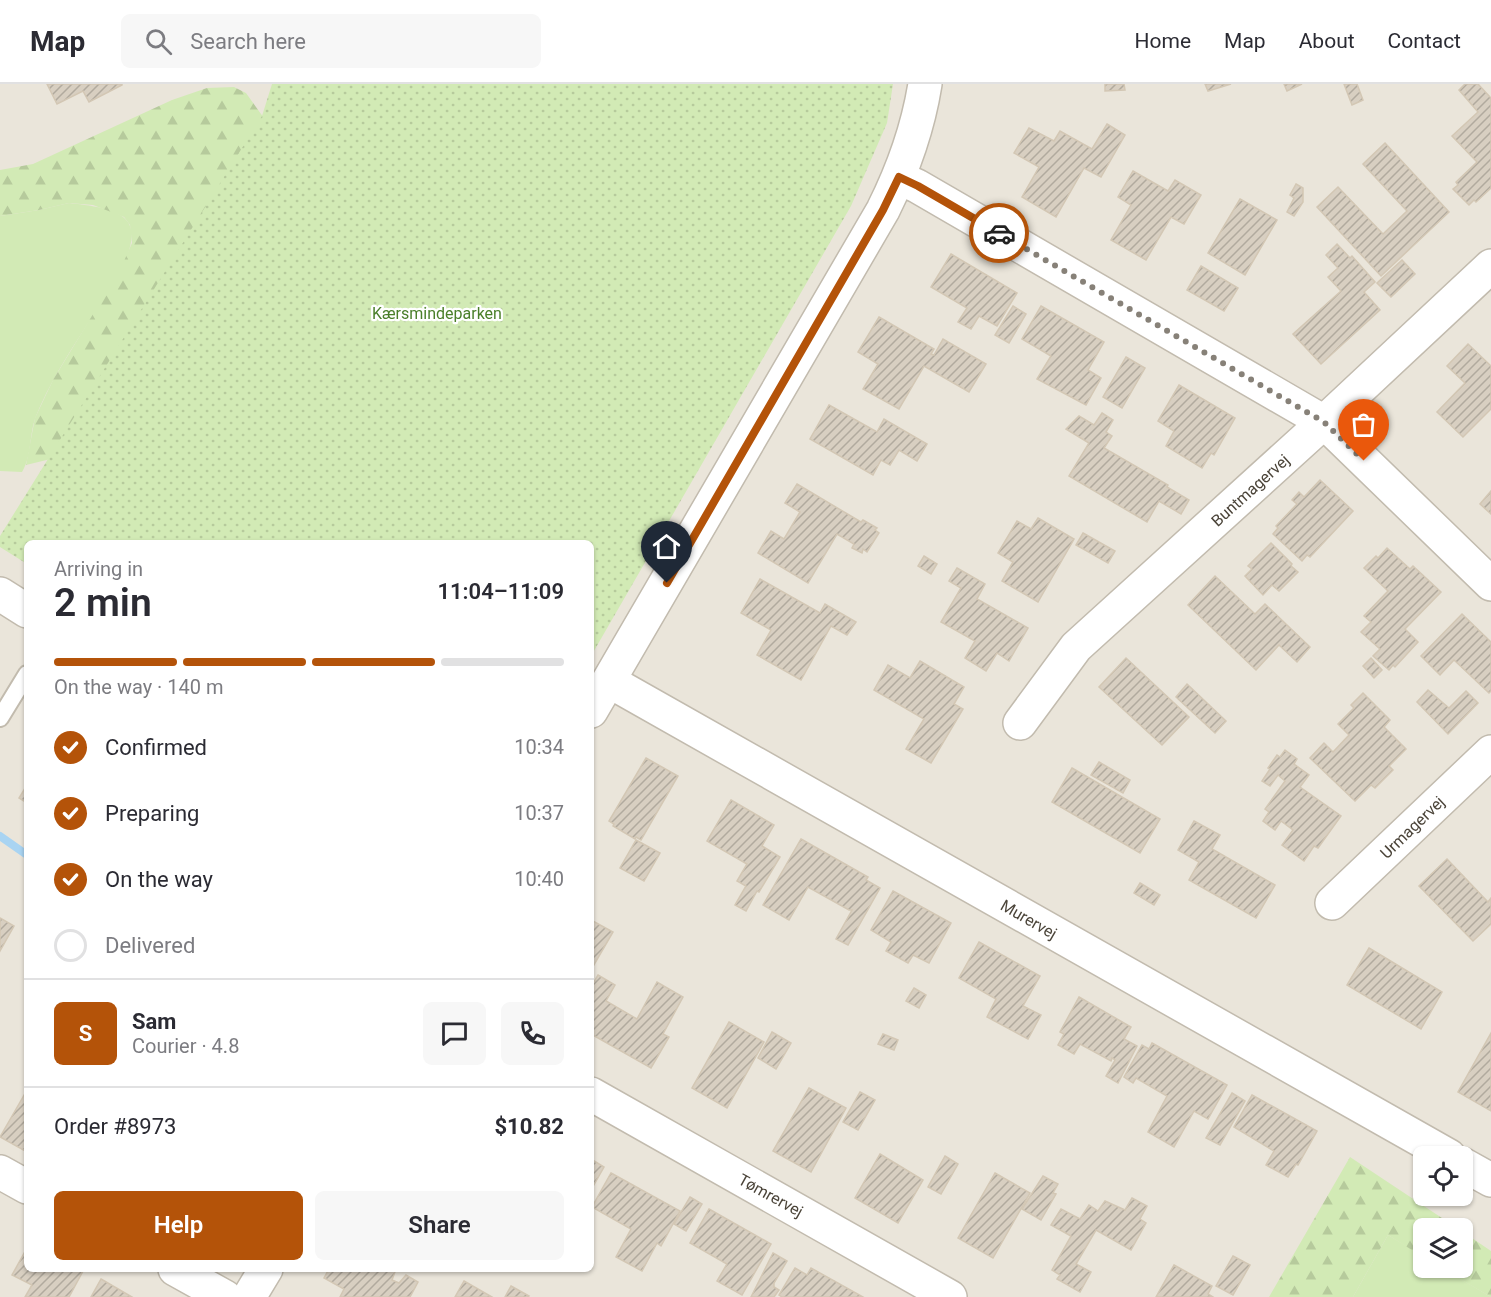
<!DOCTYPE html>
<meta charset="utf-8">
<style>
:root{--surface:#fff;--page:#f7f7f7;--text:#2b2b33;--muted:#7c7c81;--line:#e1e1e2;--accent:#b45309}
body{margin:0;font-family:Roboto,sans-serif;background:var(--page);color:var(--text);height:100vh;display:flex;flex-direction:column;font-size:22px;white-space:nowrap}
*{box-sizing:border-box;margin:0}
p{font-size:20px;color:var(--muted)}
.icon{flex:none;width:33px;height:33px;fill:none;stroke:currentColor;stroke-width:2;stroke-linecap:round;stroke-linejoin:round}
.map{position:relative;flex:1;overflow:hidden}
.side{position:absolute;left:24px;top:456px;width:570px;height:732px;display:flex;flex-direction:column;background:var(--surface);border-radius:9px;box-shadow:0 2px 4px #0004}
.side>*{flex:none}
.tools{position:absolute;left:1413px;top:1062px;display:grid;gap:12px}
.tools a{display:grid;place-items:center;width:60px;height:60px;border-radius:9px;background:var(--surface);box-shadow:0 2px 4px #0004;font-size:30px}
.pin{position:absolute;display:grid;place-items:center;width:51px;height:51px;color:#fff;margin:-62px -26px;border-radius:50% 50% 50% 0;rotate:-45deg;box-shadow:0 0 6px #0007}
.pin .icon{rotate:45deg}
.courier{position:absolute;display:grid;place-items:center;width:60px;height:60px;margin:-30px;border:4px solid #b45309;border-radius:50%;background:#fff;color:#222;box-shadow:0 2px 8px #0007}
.head em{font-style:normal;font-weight:600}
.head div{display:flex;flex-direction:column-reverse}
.head{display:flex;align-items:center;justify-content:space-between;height:102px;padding:0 30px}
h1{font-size:39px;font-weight:600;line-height:45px}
.bar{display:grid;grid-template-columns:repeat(4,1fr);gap:9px 6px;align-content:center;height:72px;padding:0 30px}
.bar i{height:8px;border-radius:4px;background:var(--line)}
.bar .active{background:var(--accent)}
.bar p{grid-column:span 4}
.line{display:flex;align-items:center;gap:15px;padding:0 30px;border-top:2px solid var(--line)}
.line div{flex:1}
.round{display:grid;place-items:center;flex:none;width:63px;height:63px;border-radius:9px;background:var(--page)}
ol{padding:0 30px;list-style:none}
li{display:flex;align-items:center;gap:18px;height:66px}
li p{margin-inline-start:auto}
li .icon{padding:6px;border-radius:50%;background:var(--accent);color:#fff;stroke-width:4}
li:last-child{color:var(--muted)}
li i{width:33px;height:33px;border:3px solid var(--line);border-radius:50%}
.primary-button{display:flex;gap:12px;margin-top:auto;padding:12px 30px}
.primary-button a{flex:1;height:69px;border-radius:9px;background:var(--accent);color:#fff;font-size:24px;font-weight:600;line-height:69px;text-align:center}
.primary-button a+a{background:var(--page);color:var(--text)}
header{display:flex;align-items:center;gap:36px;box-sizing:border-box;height:84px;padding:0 30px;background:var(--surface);border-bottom:2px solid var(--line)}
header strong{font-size:28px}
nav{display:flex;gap:33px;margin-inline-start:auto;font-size:21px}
.search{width:420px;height:54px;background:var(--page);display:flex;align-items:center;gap:15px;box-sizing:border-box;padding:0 21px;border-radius:9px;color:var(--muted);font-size:22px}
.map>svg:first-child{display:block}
</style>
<header>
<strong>Map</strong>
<div class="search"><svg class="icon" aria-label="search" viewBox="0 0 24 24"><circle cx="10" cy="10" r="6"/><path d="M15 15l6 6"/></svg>Search here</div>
<nav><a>Home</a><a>Map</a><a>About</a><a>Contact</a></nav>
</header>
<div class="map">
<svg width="1491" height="1213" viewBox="0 0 1491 1213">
<defs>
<pattern id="forest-firs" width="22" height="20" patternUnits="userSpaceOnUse" patternTransform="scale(1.5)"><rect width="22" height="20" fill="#d2eab5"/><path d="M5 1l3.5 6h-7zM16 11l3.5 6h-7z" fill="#b6ca9c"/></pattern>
<pattern id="park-dots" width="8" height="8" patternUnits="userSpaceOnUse" patternTransform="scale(1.5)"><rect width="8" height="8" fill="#d2eab5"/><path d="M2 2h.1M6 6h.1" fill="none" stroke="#b6ca9c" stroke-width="1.8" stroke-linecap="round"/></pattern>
<pattern id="building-hatch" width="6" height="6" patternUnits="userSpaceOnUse" patternTransform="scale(1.5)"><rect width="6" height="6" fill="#d8cfc1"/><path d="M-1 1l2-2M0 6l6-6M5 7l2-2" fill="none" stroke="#b1aa9e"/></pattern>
</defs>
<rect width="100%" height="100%" fill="#f6f3ec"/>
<!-- residential -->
<path fill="#eae5da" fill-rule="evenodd" d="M0 0H1491V1213H0ZM27 459H591V1185H27ZM1424 1072H1462V1112H1424ZM1424 1144H1462V1184H1424Z"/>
<!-- grass -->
<g fill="#d2eab5">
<path d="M69 119C85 121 124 124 130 142 140 169 99 221 85 244 67 272 49 300 36 332 29 350 32 372 22 388L0 387V132L39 126Z"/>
<polygon points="1388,1151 1423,1172 1424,1184 1442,1184 1491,1213 1353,1213"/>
</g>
<!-- forest -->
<g fill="url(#forest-firs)">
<polygon points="234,3 246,9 274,48 63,372 26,381 35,334 53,296 121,184 132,159 130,141 124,133 93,121 69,119 39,126 0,132 0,86 33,80 172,16 207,4"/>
<polygon points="1350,1073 1457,1144 1424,1144 1423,1173 1388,1151 1353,1213 1269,1213"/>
<polygon points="1463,1148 1491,1167 1491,1213 1441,1184 1462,1184"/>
</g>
<!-- park -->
<polygon fill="url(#park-dots)" points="272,0 893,0 887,39 851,122 591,572 591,459 27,459 27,480 0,463 0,452 262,32"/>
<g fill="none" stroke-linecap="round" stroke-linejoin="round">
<!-- stream -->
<polyline stroke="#a9d4f2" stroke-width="8" points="0,752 27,771"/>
</g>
<!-- building -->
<g fill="url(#building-hatch)" stroke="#d3c7b4" stroke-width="1.5">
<polygon points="47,0 122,0 122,1 89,18 83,7 57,20"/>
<polygon points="1105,0 1124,0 1125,6 1105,7"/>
<polygon points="1205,0 1231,0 1208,7"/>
<polygon points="1284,0 1302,0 1287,7"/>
<polygon points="1344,0 1357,0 1363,16 1352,21"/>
<polygon points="1465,0 1478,0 1491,14 1491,104 1476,118 1474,116 1469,121 1453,105 1458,101 1456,98 1477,78 1452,52 1478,28 1459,6"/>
<polygon points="1107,40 1125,51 1101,93 1084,84 1056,133 1022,113 1039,83 1014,69 1029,44 1054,57 1060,47 1092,65"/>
<polygon points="1385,59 1449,128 1381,192 1317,123 1338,103 1383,150 1407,127 1363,80"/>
<polygon points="1133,87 1168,107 1175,96 1201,111 1184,140 1171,133 1146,176 1111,156 1131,121 1118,113"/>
<polygon points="1296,100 1303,104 1303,118 1294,132 1287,128 1294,114 1290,111"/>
<polygon points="1240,115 1277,136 1245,191 1208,169"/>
<polygon points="1337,160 1350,174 1352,172 1375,198 1364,208 1380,226 1321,280 1293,250 1341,207 1328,193 1338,184 1326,171"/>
<polygon points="951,170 1017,209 997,242 979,232 971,245 958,238 967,224 931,203"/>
<polygon points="1402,176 1415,190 1391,213 1377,199"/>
<polygon points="1201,182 1238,204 1224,227 1187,206"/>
<polygon points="1013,222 1026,230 1009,259 995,251"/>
<polygon points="1041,222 1104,258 1088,286 1101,294 1086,321 1037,295 1051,272 1022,255"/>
<polygon points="879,233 934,265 931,270 934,271 943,255 986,280 969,308 924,282 899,325 863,305 878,280 858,268"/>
<polygon points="1468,260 1491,282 1491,325 1463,353 1437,328 1465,299 1447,282"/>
<polygon points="1126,273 1145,284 1122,324 1103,313"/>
<polygon points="1179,301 1235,334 1214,371 1211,369 1202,384 1166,362 1174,347 1158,337"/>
<polygon points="829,321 877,348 884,335 927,360 917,377 899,366 890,381 881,376 873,391 810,355"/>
<polygon points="1102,329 1113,336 1106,348 1112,352 1104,364 1168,401 1167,403 1189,416 1181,430 1159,417 1147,438 1069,392 1089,359 1066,345 1079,332 1094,341"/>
<polygon points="1320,396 1353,427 1310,473 1307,471 1302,477 1273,450 1278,444 1276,442 1297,420 1292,416 1299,408 1304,413"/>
<polygon points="797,400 861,438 863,436 877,444 875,446 879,449 867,468 863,465 862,469 852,464 854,460 837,450 808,499 758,469 771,447 784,455 800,428 785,419"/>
<polygon points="1491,407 1491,430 1480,420"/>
<polygon points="1038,434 1074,455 1038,518 1002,497 1013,478 998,469 1017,437 1031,445"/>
<polygon points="1083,449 1115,467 1108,479 1076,461"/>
<polygon points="1271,459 1292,480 1291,482 1298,488 1279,507 1272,501 1263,511 1245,492 1252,485 1248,482"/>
<polygon points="1387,464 1410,485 1413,482 1441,508 1405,545 1418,558 1395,583 1393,581 1389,586 1373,572 1380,565 1361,548 1371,538 1364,532 1388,507 1364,484 1376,472 1378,474"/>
<polygon points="924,472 937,480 931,490 918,482"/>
<polygon points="957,484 985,500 977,515 1028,544 1009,577 997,569 986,587 965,574 975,557 941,538 961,504 949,497"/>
<polygon points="1215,492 1255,530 1265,520 1310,563 1297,578 1279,561 1256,586 1188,521"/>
<polygon points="760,495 820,529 825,520 856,538 847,551 831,542 801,596 757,571 771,546 741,529"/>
<polygon points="1462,530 1491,558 1491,607 1489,609 1454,576 1440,591 1421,572"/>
<polygon points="1126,574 1189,633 1162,661 1099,603"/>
<polygon points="1371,574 1382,586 1374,594 1363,582"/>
<polygon points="920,577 964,603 954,620 963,625 931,679 906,665 924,635 874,606 888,581 910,594"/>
<polygon points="1187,600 1226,637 1215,649 1176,613"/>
<polygon points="1428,606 1449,624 1466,607 1478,619 1448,650 1417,618"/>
<polygon points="1363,609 1390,636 1384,643 1406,665 1389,682 1393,686 1375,704 1371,701 1355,717 1310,674 1324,659 1333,668 1349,651 1338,640 1354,624 1351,621"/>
<polygon points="1285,666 1297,675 1294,680 1309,691 1300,703 1341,732 1318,764 1314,762 1304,777 1282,761 1293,746 1281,737 1275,746 1263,737 1269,728 1265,725 1285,697 1278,691 1270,702 1262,697 1270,685 1268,684 1277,671 1280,673"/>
<polygon points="646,674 678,692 641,756 636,753 635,755 613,742 614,740 609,737"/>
<polygon points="1099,678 1130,696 1123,709 1091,691"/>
<polygon points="1072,684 1160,735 1140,769 1052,718"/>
<polygon points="27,701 27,719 19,714"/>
<polygon points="731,716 774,741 762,762 780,773 759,808 757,807 746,827 735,821 746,802 737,797 747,780 707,757"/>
<polygon points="1194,737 1220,751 1212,765 1275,801 1256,834 1189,796 1199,778 1178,766"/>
<polygon points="801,755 868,793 866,796 880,804 848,861 836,855 852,826 849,826 808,803 789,836 763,821"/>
<polygon points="636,756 660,769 644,797 620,784"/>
<polygon points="1447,775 1488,818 1491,814 1491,840 1473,857 1419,802"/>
<polygon points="1140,799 1160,811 1154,821 1134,809"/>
<polygon points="893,807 951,839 929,879 913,871 908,879 886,867 891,858 871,846"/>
<polygon points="0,834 14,842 0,867"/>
<polygon points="591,836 613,848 591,886"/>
<polygon points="979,858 1040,892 1023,922 1041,931 1028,955 987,933 996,915 959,894"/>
<polygon points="1369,864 1442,908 1421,945 1347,901"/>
<polygon points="598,891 615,901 606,917 637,935 657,898 683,913 663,950 669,953 651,984 591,950 591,903"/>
<polygon points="914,904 926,911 919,924 906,917"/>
<polygon points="1079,913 1131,943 1124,955 1137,962 1118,999 1106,992 1115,976 1112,974 1111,977 1080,960 1074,970 1058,961 1064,950 1060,948"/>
<polygon points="729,938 764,958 727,1024 692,1004"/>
<polygon points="772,948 791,959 776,985 758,974"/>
<polygon points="1491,949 1491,1027 1458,1008"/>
<polygon points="883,950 898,956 894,966 878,960"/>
<polygon points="1152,959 1227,1001 1208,1035 1194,1027 1174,1063 1148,1048 1167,1012 1136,994 1133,999 1124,993 1142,961 1149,965"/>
<polygon points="809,1004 846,1024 811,1088 773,1067"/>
<polygon points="27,1006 27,1068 0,1053"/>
<polygon points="860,1008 875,1016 858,1046 843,1038"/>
<polygon points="1232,1009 1245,1017 1220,1061 1206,1054"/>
<polygon points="1252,1011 1317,1047 1298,1081 1296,1080 1288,1093 1266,1081 1274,1067 1234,1043"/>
<polygon points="880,1070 923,1096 898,1139 855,1114"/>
<polygon points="945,1072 958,1080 941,1110 928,1103"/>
<polygon points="591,1075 604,1083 591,1106"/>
<polygon points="611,1089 680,1127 661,1162 657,1159 642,1187 616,1173 631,1145 592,1123"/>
<polygon points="995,1089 1030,1109 993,1174 958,1154"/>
<polygon points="1043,1092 1058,1100 1053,1109 1056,1110 1041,1136 1022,1125"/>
<polygon points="690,1113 702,1120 686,1147 674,1140"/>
<polygon points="1132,1114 1147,1122 1140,1135 1146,1139 1131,1166 1096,1146 1076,1180 1091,1188 1080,1208 1057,1195 1060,1191 1052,1186 1071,1152 1051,1141 1061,1125 1080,1135 1089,1121 1098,1127 1105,1117 1125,1126"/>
<polygon points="709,1125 771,1160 742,1211 717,1197 727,1180 690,1159"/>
<polygon points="27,1164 27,1185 79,1185 83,1187 69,1213 25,1213 32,1201 12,1191"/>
<polygon points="773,1169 787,1177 774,1199 774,1203 779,1206 774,1213 751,1213"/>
<polygon points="1233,1172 1250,1181 1233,1211 1216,1202"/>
<polygon points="1174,1181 1212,1202 1208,1210 1213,1213 1156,1213"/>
<polygon points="795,1184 807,1191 811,1184 863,1213 782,1213 779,1211"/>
<polygon points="329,1185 396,1185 392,1196 399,1199 406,1191 418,1198 410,1213 340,1213 344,1205 324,1194"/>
<polygon points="101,1195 132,1213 91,1213"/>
<polygon points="464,1197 492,1213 455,1213"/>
<polygon points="511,1202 529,1212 528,1213 505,1213"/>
</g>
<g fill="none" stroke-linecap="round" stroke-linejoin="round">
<!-- lane casing -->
<g stroke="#c2bbae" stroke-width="20">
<polyline id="lane" points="0,634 27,590"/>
</g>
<!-- street casing -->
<g stroke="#c2bbae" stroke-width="36">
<g id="street">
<polyline points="899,94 917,102 1324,338 1491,500"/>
<polyline points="0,510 27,527"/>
<polyline points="609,597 1449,1072"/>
<path d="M591 627 883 126C903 86 918 44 925 0"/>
<polyline points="1020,639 1076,563 1324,338 1491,182"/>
<polyline points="1332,819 1491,668"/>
<polyline points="591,1010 950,1213"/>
<polyline points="1462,1080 1491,1096"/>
<polyline points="0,1088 27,1103"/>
<polyline points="175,1185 225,1213"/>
<polyline points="249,1213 266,1185"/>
</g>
</g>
<!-- lane -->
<use href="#lane" stroke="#fff" stroke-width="16"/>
<!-- street -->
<use href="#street" stroke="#fff" stroke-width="33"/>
</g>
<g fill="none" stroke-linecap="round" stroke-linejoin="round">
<!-- done -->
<polyline stroke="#878178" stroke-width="6" stroke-dasharray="0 10.8" points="999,149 1324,338 1364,377"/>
<!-- route -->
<polyline stroke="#b45309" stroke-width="8" points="667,499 883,126 899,93 918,102 999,149"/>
</g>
<g text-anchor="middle" stroke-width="4.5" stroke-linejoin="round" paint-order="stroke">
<!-- park labels -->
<g font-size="16" fill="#4a7f2a" stroke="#fff">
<text x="437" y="235">Kærsmindeparken</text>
</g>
<!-- street labels -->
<g font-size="16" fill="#4b4439" stroke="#fff">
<text transform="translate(1250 406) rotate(-42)" y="6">Buntmagervej</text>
<text transform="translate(1412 743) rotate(-44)" y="6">Urmagervej</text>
<text transform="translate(1029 835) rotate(30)" y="6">Murervej</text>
<text transform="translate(771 1111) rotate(29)" y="6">Tømrervej</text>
</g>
</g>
</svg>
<div class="tools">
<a><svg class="icon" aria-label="locate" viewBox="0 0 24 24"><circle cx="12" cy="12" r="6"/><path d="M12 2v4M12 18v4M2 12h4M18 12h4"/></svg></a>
<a><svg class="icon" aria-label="layers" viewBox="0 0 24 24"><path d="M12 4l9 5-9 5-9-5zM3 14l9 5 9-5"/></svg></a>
</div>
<div class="pin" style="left:1364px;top:377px;background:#ea580c"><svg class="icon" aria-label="bag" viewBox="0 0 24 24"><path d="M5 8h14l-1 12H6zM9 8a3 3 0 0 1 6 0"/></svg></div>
<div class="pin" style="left:667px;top:499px;background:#1f2937"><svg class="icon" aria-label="home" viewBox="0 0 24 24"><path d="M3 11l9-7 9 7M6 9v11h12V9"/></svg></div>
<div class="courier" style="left:999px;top:149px"><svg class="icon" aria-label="car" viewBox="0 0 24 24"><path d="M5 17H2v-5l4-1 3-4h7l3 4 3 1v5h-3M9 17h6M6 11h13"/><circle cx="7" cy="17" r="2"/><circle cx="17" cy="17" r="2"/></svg></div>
<section class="side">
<div class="head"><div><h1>2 min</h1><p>Arriving in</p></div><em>11:04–11:09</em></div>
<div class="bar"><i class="active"></i><i class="active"></i><i class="active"></i><i></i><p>On the way · 140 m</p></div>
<ol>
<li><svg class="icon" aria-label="check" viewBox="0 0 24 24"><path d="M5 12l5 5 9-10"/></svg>Confirmed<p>10:34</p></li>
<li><svg class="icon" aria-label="check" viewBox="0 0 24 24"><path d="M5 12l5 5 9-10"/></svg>Preparing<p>10:37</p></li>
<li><svg class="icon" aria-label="check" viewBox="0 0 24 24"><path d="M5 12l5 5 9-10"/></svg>On the way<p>10:40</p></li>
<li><i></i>Delivered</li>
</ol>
<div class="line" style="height:108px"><b class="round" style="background:var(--accent);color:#fff">S</b><div><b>Sam</b><p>Courier · 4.8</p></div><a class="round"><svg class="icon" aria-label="chat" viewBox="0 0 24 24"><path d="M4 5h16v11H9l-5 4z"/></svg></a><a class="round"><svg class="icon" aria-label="phone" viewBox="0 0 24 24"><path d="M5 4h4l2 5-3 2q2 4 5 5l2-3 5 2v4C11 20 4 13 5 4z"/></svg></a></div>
<div class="line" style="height:78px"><div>Order #8973</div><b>$10.82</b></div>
<div class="primary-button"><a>Help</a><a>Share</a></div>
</section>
</div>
